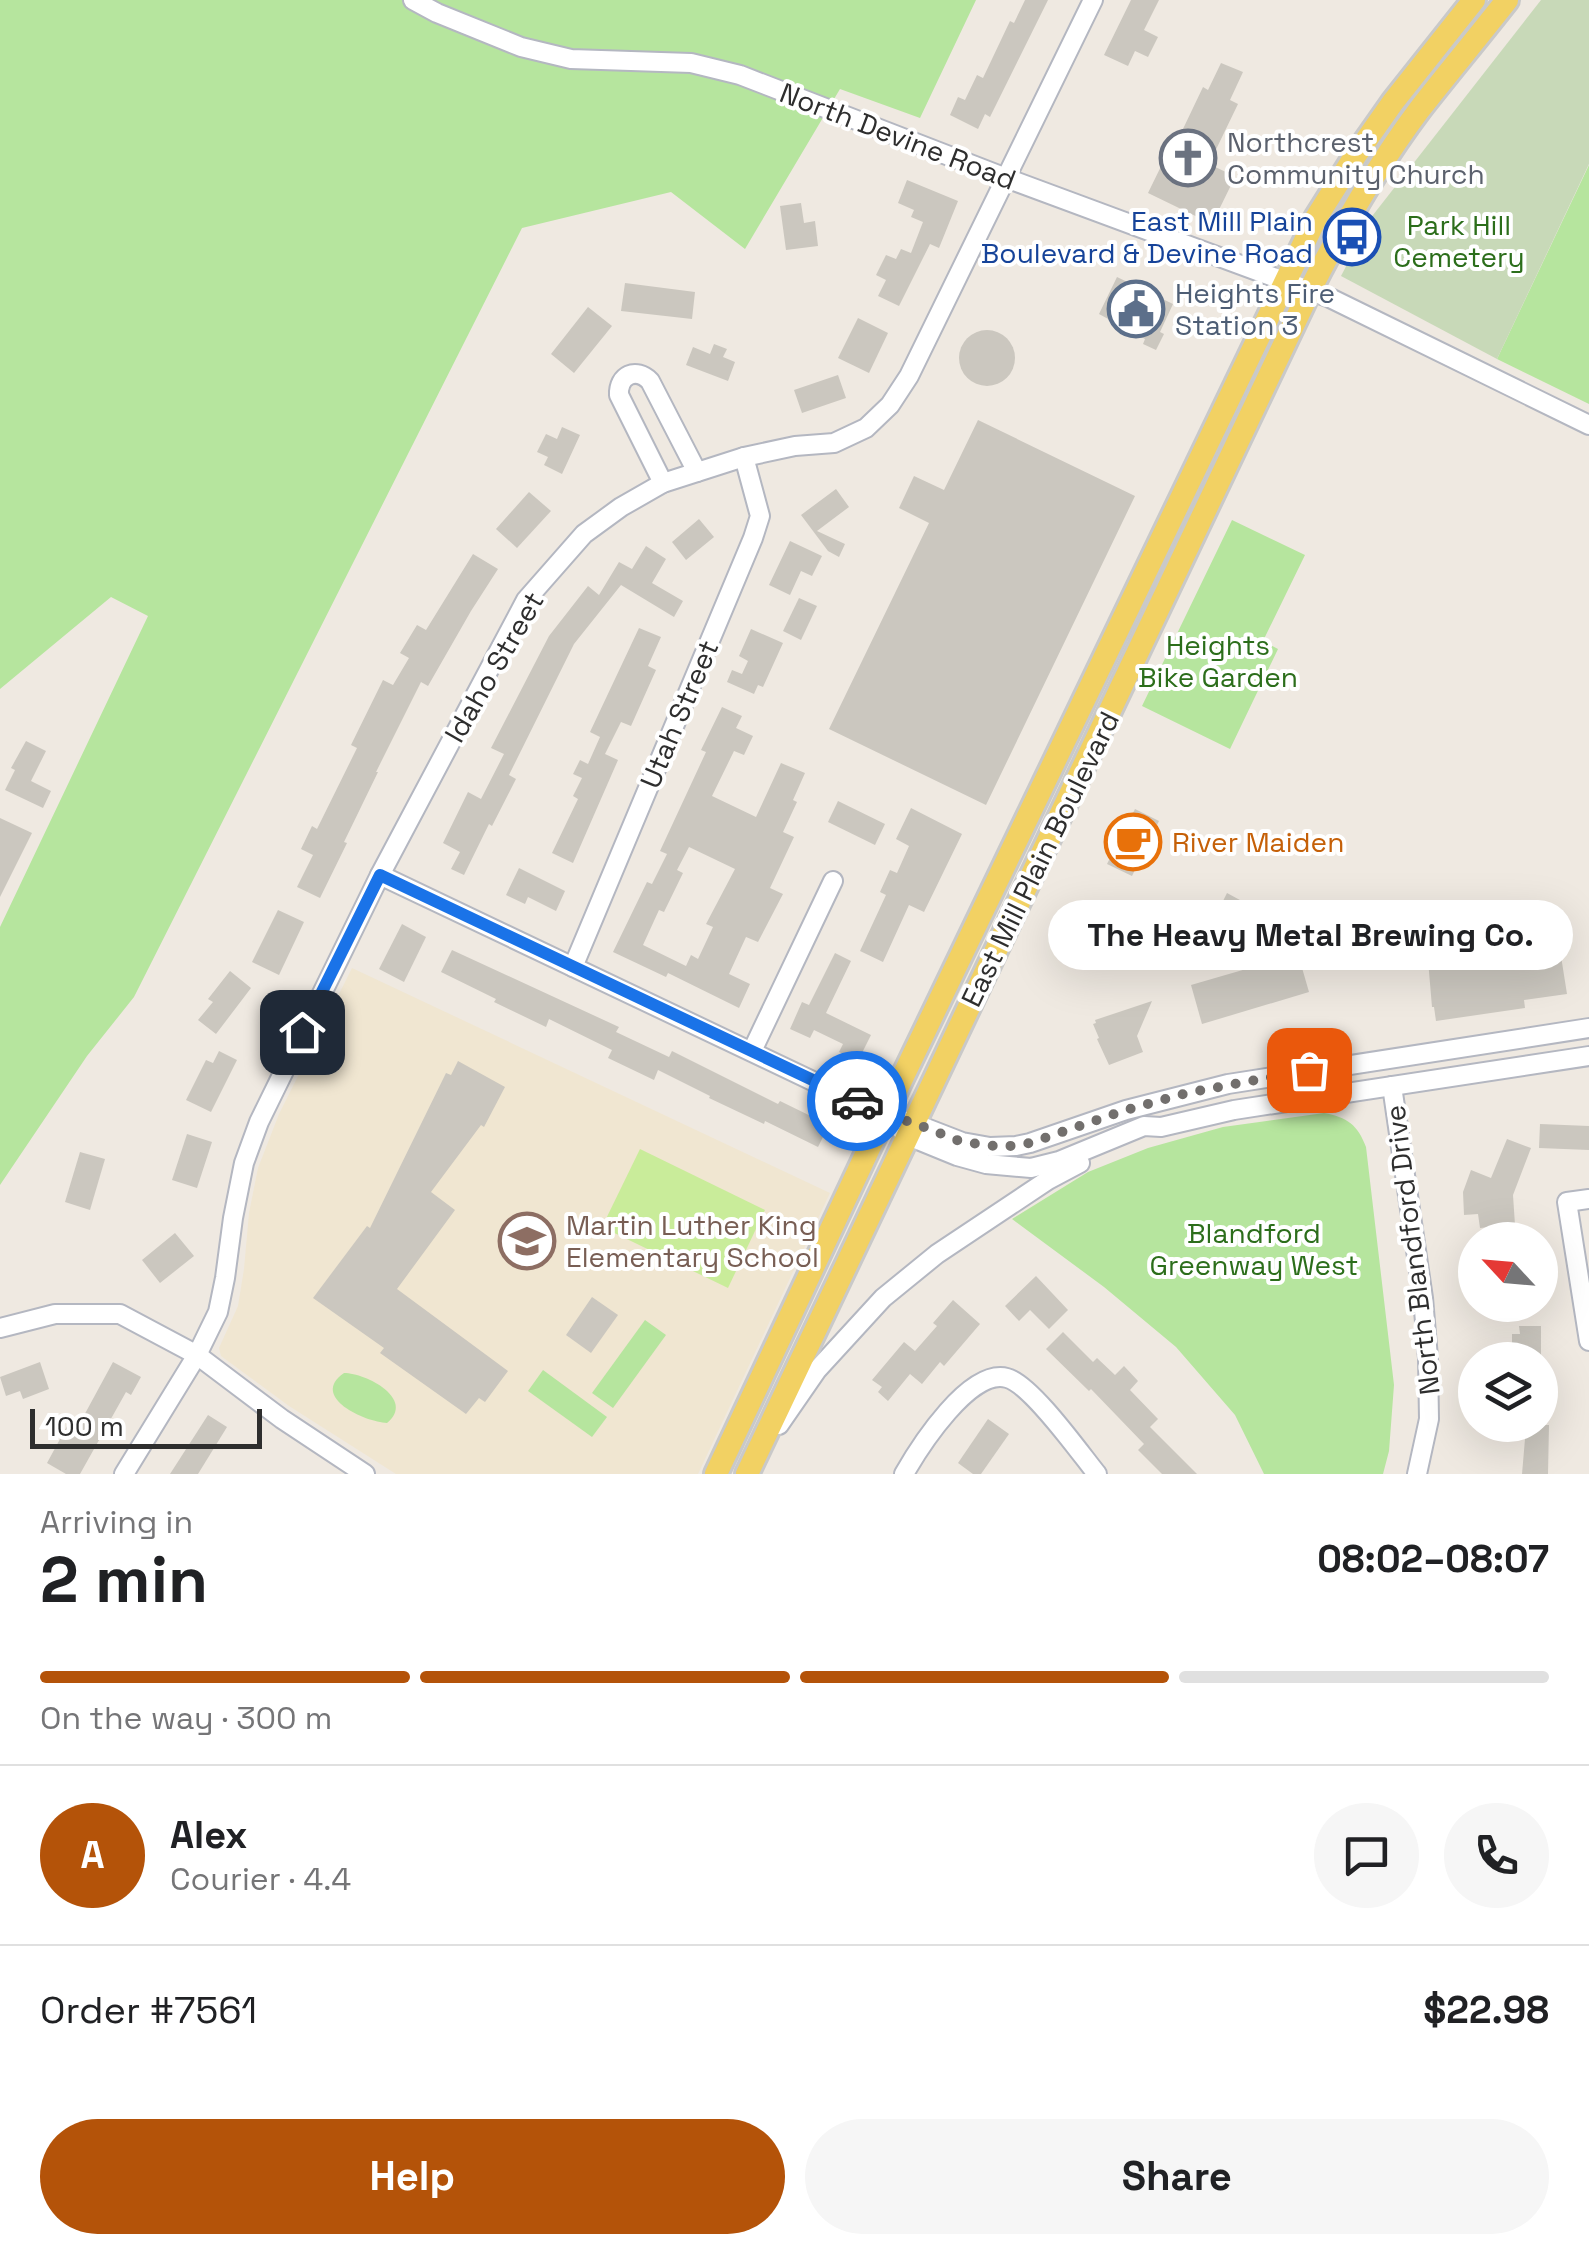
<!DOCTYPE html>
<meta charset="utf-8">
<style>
:root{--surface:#fff;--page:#f6f6f6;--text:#202124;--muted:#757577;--line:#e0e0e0;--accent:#b45309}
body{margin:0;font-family:"Space Grotesk",sans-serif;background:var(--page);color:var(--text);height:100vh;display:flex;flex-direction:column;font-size:38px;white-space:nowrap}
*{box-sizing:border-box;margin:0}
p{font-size:32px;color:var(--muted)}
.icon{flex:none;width:55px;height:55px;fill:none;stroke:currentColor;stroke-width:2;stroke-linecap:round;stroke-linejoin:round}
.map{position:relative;height:1474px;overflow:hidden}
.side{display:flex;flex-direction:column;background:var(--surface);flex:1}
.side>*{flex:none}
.needle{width:65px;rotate:296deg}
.fabs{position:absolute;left:1458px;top:1222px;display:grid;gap:20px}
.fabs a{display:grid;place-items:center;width:100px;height:100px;border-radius:50%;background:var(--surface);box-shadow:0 10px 40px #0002;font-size:50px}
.scale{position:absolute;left:30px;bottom:25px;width:232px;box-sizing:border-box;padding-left:10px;border:5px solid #2e2e2e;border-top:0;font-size:28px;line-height:35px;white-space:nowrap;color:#2e2e2e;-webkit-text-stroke:8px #fff;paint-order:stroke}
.pin{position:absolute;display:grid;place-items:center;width:85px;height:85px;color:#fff;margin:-42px;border-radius:20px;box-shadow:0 5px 15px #0006}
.courier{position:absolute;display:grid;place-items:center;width:100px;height:100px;margin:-50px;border:8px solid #1a73e8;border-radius:50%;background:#fff;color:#222;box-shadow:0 2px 12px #0007}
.bubble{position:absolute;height:70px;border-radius:35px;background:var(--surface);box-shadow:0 10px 40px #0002;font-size:32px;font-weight:700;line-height:70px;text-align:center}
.headline em{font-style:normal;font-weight:700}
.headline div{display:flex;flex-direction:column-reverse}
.headline{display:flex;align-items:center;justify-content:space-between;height:170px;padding:0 40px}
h1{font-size:65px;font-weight:700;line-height:75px}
.bar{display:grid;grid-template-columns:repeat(4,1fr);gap:15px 10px;align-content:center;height:120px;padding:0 40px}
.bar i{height:12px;border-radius:8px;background:var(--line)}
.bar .active{background:var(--accent)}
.bar p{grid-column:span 4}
.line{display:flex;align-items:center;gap:25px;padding:0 40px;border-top:2px solid var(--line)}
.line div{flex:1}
.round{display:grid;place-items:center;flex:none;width:105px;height:105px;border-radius:52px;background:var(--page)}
.cta{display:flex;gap:20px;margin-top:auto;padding:20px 40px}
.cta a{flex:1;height:115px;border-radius:60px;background:var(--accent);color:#fff;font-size:40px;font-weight:700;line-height:115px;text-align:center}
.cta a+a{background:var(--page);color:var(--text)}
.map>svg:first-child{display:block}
</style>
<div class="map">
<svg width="1589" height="1474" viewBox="0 0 1589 1474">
<rect width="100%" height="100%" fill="#efe9e1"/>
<!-- education -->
<polygon fill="#f0e6d1" points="352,968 830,1193 698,1474 396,1474 289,1406 221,1356 219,1348 238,1306 244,1269 249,1213 258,1168 279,1114"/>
<!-- green -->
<g fill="#b6e59e">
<polygon points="0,0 976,0 920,118 840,89 745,249 671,192 522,228 134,997 87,1056 0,1185 0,927 148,616 111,597 0,689"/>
<polygon points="1589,165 1589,404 1497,359"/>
<polygon points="1232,520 1305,555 1263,641 1278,649 1230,749 1142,706"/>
<path d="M1324 1113C1347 1117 1358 1125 1366 1147L1394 1385 1389 1451 1383 1474H1264L1235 1415 1176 1347 1104 1287 1012 1219 1088 1172 1148 1148 1223 1127Z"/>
<polygon points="645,1320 666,1335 613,1408 592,1393"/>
<polygon points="543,1370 607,1417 592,1437 528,1391"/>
<path d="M344 1373C366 1373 416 1399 387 1423 365 1422 309 1397 344 1373Z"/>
</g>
<!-- cemetery -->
<polygon fill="#c8d9b8" points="1541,0 1589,0 1589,164 1497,359 1341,276 1373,215"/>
<!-- pitch -->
<polygon fill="#c9ec9a" points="640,1149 765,1210 728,1288 602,1227"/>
<!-- building -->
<g fill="#cbc7bf" fill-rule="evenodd">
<polygon points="1025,0 1048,0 990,117 985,114 978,129 950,115 958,97 965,100 977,75 983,78 1010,21 1014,23"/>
<polygon points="1131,0 1159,0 1144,30 1158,37 1148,57 1135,51 1128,66 1104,55"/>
<polygon points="1221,63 1243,72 1230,100 1238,104 1209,164 1230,174 1229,176 1234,179 1212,224 1148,193 1169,150 1172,152 1203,87 1208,90"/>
<polygon points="907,180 958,201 939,248 930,244 899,306 878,296 886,280 876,275 886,255 896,259 901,249 911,253 923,222 911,217 914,210 898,203"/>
<polygon points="801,203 804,223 815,221 818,246 786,250 780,206"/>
<polygon points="1117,277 1173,304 1160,332 1164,334 1156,350 1143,344 1145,339 1099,314"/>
<polygon points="625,283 695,292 692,319 621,311"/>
<polygon points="588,307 612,326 574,373 551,354"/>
<polygon points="858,318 888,333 869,373 838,358"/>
<circle cx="987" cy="358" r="28"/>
<polygon points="714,344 727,349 723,357 735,362 728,381 686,365 693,347 710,354"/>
<polygon points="838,375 846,398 802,413 794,390"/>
<polygon points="978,420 1135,496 986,805 829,729 929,523 899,508 914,476 944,490"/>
<polygon points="562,427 580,435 562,474 544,465 548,457 537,452 546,434 557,439"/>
<polygon points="836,489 849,507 817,531 845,544 839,557 828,551 801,515"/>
<polygon points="529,492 551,511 517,548 496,529"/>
<polygon points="699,519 714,537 686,560 672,542"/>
<polygon points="790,541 822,556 812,576 801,571 790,595 769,585"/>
<polygon points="646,546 666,559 652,583 683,601 674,617 621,585 574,644 509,775 516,779 492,826 489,824 464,875 451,869 460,852 443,843 468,792 481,799 504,754 491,748 549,636 588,586 599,595 619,562 632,569"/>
<polygon points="473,554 498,569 471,611 428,686 421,682 376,772 378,772 344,842 347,843 320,898 297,887 313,855 301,849 312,826 317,829 357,748 351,745 383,680 393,685 409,658 400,653 417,625 426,630"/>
<polygon points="799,598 817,606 801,640 783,631"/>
<polygon points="639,628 661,637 648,666 656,670 631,726 621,722 605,754 618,760 573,863 552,853 578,799 573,796 582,778 573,774 580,760 588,764 600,737 590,732"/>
<polygon points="751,629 783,643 763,687 758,685 754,694 727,682 732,670 742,674 748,661 739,656"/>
<path d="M722 707 742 716 736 728 753 736 744 755 734 751 712 796 756 817 781 763 805 773 793 800 797 802 783 832 794 837 770 888 783 894 758 942 746 937 729 974 750 984 739 1008 668 973 666 977 613 952 647 882 652 884 667 854 660 851 706 752 701 750ZM689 847 735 869 706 924 713 927 698 959 691 955 686 966 643 945 659 910 664 912 683 873 677 870Z"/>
<polygon points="26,741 46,751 31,781 51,791 43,808 5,790 15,770 11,768"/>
<polygon points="838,801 885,824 875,845 828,822"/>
<polygon points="911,808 962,834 924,912 909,905 883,962 860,951 886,895 880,892 890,870 897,873 909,846 896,839"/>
<polygon points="1135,809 1159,821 1132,876 1107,864"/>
<polygon points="0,818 32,833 0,897"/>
<polygon points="519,868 565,891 556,911 528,897 525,904 506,895"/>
<polygon points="1227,893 1251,906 1224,960 1199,948 1217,909 1219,909"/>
<polygon points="1076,908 1104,920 1114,929 1103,952 1098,950 1097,952 1063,936"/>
<polygon points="278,910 304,922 279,975 252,962"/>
<polygon points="1554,912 1567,994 1524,1000 1525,1008 1436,1021 1434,1007 1432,1007 1428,960 1480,953 1479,946 1485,945 1483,929 1509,925 1508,919"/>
<polygon points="402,924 426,937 404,982 379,969"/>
<polygon points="452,950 619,1027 616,1032 669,1057 672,1051 778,1104 780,1101 829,1125 818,1147 765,1121 764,1124 709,1098 710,1096 658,1070 654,1080 608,1058 612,1050 549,1019 546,1027 494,1002 496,999 441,972"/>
<polygon points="835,953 851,961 826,1013 871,1035 858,1061 839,1052 843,1044 814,1030 810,1038 790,1029 802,1002 809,1005"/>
<polygon points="1298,954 1309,992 1202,1024 1191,985"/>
<polygon points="230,971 251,988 216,1034 198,1020 213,1002 208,999"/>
<polygon points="1152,1001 1137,1036 1143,1052 1109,1065 1097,1039 1099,1038 1093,1024 1096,1023 1095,1020"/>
<polygon points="219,1051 237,1060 211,1112 186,1100 206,1060 213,1063"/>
<polygon points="458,1061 505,1087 484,1127 481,1125 431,1192 455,1210 397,1289 508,1371 485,1402 479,1398 466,1414 380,1353 384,1348 313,1298 367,1226 370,1228 446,1073 451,1075"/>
<polygon points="1540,1124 1589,1126 1589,1150 1539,1148"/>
<polygon points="187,1134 212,1142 197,1188 172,1180"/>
<polygon points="1507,1139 1531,1148 1513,1195 1516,1240 1491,1240 1490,1227 1480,1228 1478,1214 1464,1215 1463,1192 1471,1170 1491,1178"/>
<polygon points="80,1152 105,1159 90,1210 65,1202"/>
<polygon points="175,1233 194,1256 160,1283 142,1260"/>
<polygon points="1036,1276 1068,1310 1049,1329 1030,1310 1019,1321 1005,1306"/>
<polygon points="592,1297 618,1315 591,1353 566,1335"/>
<polygon points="953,1300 980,1324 944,1366 940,1362 922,1384 910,1374 888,1401 878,1392 882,1387 872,1380 904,1342 915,1351 937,1326 933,1323"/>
<polygon points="1519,1326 1541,1326 1541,1360 1512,1360 1512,1334 1520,1334"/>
<polygon points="1063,1332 1093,1362 1097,1358 1115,1375 1124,1366 1138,1381 1130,1390 1158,1419 1150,1427 1197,1474 1162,1474 1138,1450 1144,1444 1091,1389 1089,1391 1046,1349"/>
<polygon points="40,1362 49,1389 23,1399 20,1391 6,1396 0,1377"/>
<polygon points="113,1362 141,1377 131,1395 126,1392 80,1474 66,1474 47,1463 72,1417 81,1421"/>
<polygon points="208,1415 227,1427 198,1474 170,1474"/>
<polygon points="988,1419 1009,1434 981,1474 973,1474 958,1463"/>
<polygon points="1521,1425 1549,1425 1548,1474 1522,1474 1525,1439 1520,1439"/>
</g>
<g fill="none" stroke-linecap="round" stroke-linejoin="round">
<!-- minor casing -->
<g stroke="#b4b7c1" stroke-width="22">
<g id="minor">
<polyline points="413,0 437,13 521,47 571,59 691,63 740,75 1006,178 1330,298 1589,425"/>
<path d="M663 483 619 395C618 375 636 367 650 381L697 472"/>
<polyline points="380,875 884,1115 913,1123 962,1142 990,1147 1016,1146 1030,1143 1126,1110 1228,1084 1589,1028"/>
<polyline points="573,967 753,538 760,516 744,457"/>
<polyline points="752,1051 833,881"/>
<polyline points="1392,1086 1423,1298 1428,1358 1429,1419 1417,1474"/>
<polyline points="901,1130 908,1136 957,1156 986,1164 1031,1168 1059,1161 1144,1126 1161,1127 1234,1110 1589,1056"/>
<polyline points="1589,1199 1567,1202 1589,1341"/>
<polyline points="0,1328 55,1314 120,1314 197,1355 282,1419 365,1474"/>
<polyline points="779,1425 817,1370 883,1298 937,1254 1048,1180 1080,1163"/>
<polyline points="124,1474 197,1355 218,1312 225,1278 233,1218 244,1163 259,1122 380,875 526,600 584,534 621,507 663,483 744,457 795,446 834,443 866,428 890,405 909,376 1093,0"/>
<path d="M904 1474C920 1446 970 1368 1007 1378 1031 1384 1080 1453 1097 1474"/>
</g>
</g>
<!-- major casing -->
<g stroke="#c9c9c9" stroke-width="28">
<g id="major">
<polyline points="716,1474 894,1095 1316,218 1355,156 1393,102 1474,0"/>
<path d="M747 1474 1310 290C1342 227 1377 166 1419 110 1448 73 1478 37 1507 0"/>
</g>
</g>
<!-- minor -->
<use href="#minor" stroke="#fff" stroke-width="18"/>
<!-- major -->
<use href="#major" stroke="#f2d163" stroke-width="22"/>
</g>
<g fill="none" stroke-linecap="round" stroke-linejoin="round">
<!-- done -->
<polyline stroke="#726f6d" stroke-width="10" stroke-dasharray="0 18" points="857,1101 884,1115 914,1123 962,1142 1003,1147 1030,1143 1126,1110 1187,1093 1309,1070"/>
<!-- route -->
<polyline stroke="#1a73e8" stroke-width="12" points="302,1032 380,875 857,1101"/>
</g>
<!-- icons -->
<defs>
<g id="church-ring" transform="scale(2.875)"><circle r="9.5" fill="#fff" stroke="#6b7280" stroke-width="1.5"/><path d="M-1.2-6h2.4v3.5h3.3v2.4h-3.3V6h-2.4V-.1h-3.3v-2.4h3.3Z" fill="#6b7280"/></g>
<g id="bus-ring" transform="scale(2.875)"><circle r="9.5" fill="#fff" stroke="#1a4fb4" stroke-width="1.5"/><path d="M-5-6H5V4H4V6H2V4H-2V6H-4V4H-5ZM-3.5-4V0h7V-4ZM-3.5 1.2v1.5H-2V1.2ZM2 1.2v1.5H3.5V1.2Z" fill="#1a4fb4"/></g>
<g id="civic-ring" transform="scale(2.875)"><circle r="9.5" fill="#fff" stroke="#5c6f8a" stroke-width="1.5"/><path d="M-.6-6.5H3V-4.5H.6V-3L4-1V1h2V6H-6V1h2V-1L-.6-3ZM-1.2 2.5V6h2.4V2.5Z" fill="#5c6f8a"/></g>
<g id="cafe-ring" transform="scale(2.875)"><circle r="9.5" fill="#fff" stroke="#e8710a" stroke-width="1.5"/><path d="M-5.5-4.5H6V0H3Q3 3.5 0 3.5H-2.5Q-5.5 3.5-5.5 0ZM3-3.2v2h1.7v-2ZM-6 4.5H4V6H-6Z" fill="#e8710a"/></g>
<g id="school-ring" transform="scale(2.875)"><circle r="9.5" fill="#fff" stroke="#8d6e63" stroke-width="1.5"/><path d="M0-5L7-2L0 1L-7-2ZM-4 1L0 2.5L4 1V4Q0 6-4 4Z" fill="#8d6e63"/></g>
</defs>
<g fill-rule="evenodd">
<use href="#church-ring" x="1188" y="158"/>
<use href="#bus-ring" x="1352" y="237"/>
<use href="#civic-ring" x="1136" y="309"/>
<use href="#cafe-ring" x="1133" y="842"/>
<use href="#school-ring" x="527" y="1241"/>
</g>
<g text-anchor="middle" stroke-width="8" stroke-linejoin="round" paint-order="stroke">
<!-- street labels -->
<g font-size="28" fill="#2e2e2e" stroke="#fff">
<text transform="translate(898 136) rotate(21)" y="10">North Devine Road</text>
<text transform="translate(494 667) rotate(-60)" y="10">Idaho Street</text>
<text transform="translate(679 714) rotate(-67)" y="10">Utah Street</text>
<text transform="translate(1040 859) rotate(-64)" y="10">East Mill Plain Boulevard</text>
<text transform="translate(1412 1250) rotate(-97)" y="10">North Blandford Drive</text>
</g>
<!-- worship labels -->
<g font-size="28" fill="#5b616d" stroke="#fff" text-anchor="start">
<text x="1227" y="152">Northcrest<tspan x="1227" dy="32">Community Church</tspan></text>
</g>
<!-- transit labels -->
<g font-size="28" fill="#164399" stroke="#fff" text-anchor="end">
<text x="1313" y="231">East Mill Plain<tspan x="1313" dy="32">Boulevard &amp; Devine Road</tspan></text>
</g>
<!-- park labels -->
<g font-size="28" fill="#2c6e1b" stroke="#fff">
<text x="1459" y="235">Park Hill<tspan x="1459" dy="32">Cemetery</tspan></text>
<text x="1218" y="655">Heights<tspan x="1218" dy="32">Bike Garden</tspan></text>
<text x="1254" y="1243">Blandford<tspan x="1254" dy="32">Greenway West</tspan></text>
</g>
<!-- service labels -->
<g font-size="28" fill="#4e5e75" stroke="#fff" text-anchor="start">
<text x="1175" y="303">Heights Fire<tspan x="1175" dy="32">Station 3</tspan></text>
</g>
<!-- food labels -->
<g font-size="28" fill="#c56008" stroke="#fff" text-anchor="start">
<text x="1172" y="852">River Maiden</text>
</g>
<!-- education labels -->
<g font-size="28" fill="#785e54" stroke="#fff" text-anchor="start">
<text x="566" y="1235">Martin Luther King<tspan x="566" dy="32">Elementary School</tspan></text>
</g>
</g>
</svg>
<div class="fabs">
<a><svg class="needle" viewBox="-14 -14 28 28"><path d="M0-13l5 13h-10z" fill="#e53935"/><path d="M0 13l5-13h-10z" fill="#757577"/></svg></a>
<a><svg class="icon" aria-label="layers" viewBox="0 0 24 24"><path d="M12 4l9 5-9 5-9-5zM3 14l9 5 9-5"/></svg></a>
</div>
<div class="scale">100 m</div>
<div class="pin" style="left:1309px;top:1070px;background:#ea580c"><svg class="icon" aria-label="bag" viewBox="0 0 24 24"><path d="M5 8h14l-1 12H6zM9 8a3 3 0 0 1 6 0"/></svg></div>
<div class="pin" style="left:302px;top:1032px;background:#1f2937"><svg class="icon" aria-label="home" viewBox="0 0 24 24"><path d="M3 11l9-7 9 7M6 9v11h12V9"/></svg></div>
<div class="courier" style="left:857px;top:1101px"><svg class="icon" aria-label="car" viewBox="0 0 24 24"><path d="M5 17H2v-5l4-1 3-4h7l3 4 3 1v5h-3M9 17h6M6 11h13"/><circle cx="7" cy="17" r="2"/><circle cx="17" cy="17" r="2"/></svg></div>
<div class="bubble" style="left:1048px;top:900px;width:525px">The Heavy Metal Brewing Co.</div>
</div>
<section class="side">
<div class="headline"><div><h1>2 min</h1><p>Arriving in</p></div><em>08:02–08:07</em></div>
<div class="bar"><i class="active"></i><i class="active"></i><i class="active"></i><i></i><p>On the way · 300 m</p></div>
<div class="line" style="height:180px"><b class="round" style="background:var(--accent);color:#fff">A</b><div><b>Alex</b><p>Courier · 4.4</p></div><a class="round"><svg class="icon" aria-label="chat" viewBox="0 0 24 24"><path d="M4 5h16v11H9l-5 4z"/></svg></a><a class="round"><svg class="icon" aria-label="phone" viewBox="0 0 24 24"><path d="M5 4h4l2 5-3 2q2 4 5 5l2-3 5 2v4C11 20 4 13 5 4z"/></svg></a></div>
<div class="line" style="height:130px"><div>Order #7561</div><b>$22.98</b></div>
<div class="cta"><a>Help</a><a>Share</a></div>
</section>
